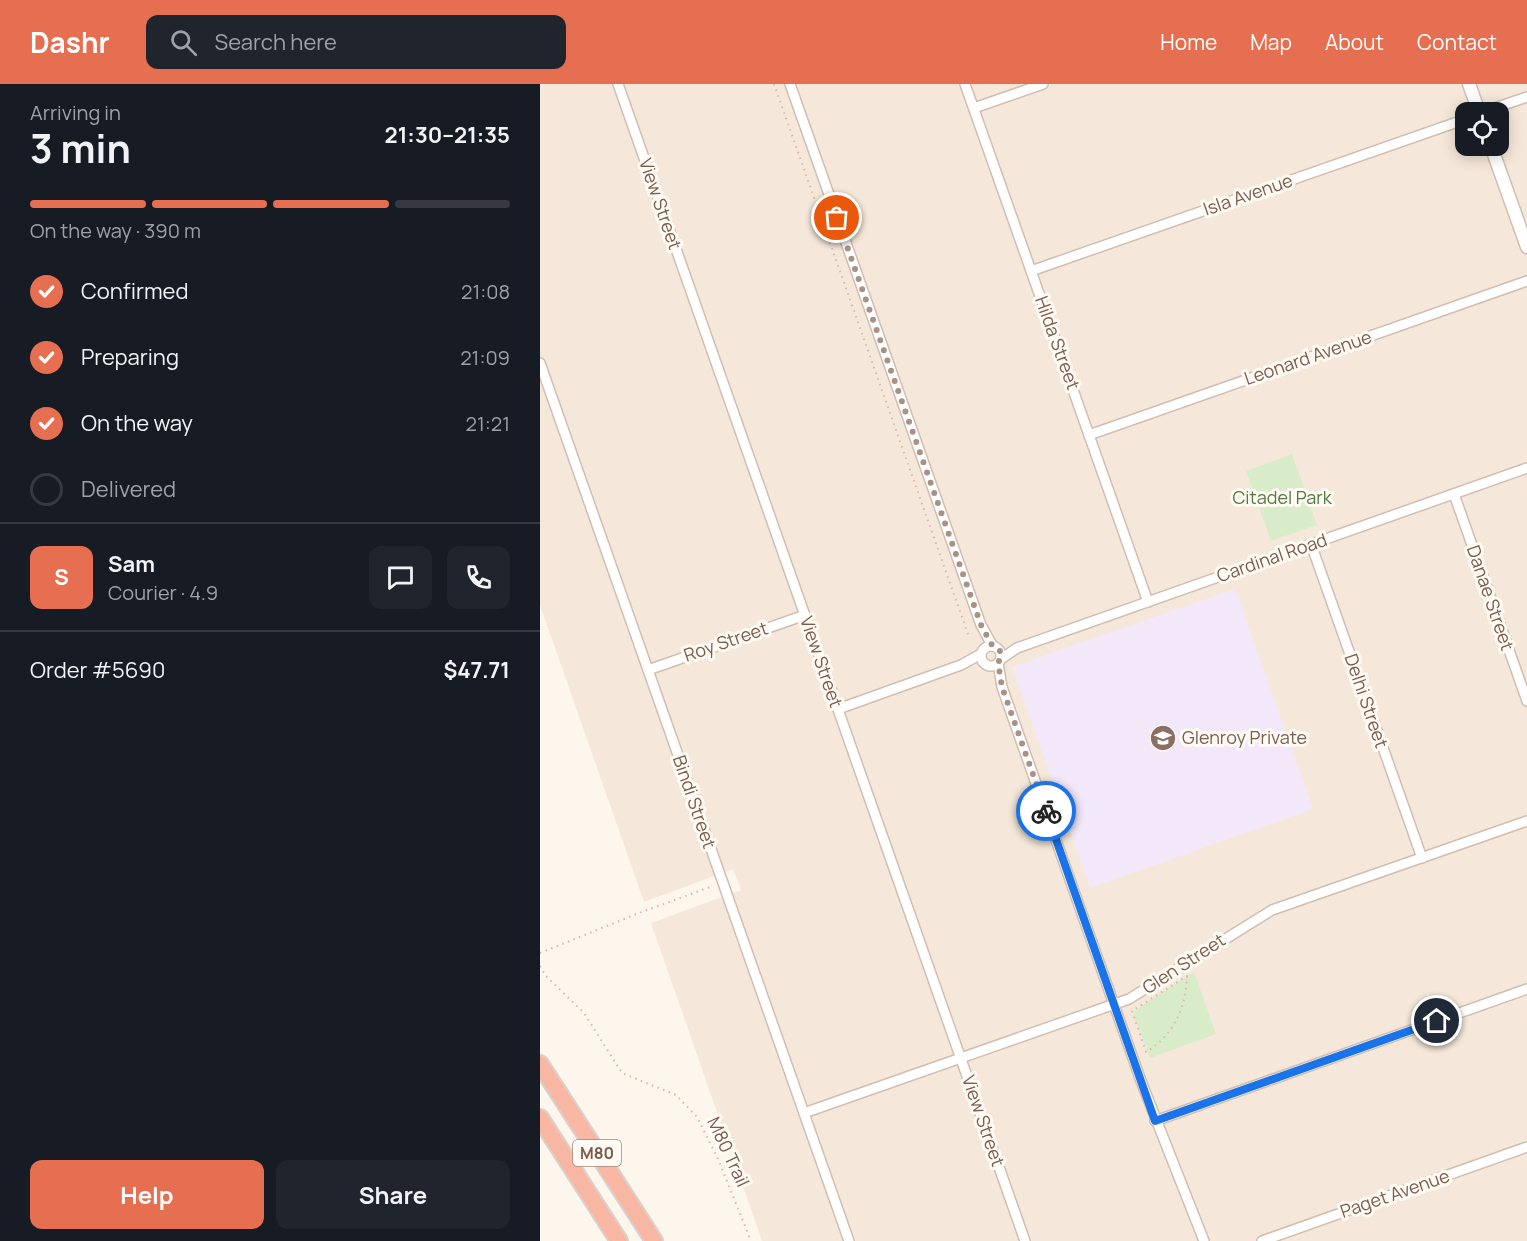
<!DOCTYPE html>
<meta charset="utf-8">
<style>
:root{--surface:#171b24;--page:#20242c;--text:#f1f3f6;--muted:#9ea1a6;--line:#363941;--accent:#e76f51}
body{margin:0;font-family:Manrope,sans-serif;background:var(--page);color:var(--text);height:100vh;display:flex;flex-direction:column;font-size:22px;white-space:nowrap}
*{box-sizing:border-box;margin:0}
p{font-size:20px;color:var(--muted)}
.icon{flex:none;width:33px;height:33px;fill:none;stroke:currentColor;stroke-width:2;stroke-linecap:round;stroke-linejoin:round}
.map{position:relative;flex:1;overflow:hidden}
.side{display:flex;flex-direction:column;background:var(--surface);width:540px}
.side>*{flex:none}
.buttons{position:absolute;left:915px;top:18px;display:grid;gap:12px}
.buttons a{display:grid;place-items:center;width:54px;height:54px;border-radius:12px;background:var(--surface);box-shadow:0 3px 15px #0003;font-size:30px}
.pin{position:absolute;display:grid;place-items:center;width:51px;height:51px;color:#fff;margin:-26px;border:3px solid #fff;border-radius:50%;box-shadow:0 2px 6px #0007}
.courier{position:absolute;display:grid;place-items:center;width:60px;height:60px;margin:-30px;border:4px solid #1a73e8;border-radius:50%;background:#fff;color:#222;box-shadow:0 2px 8px #0007}
.summary em{font-style:normal;font-weight:700}
.summary div{display:flex;flex-direction:column-reverse}
.summary{display:flex;align-items:center;justify-content:space-between;height:102px;padding:0 30px}
h1{font-size:39px;font-weight:700;line-height:45px}
.bar{display:grid;grid-template-columns:repeat(4,1fr);gap:9px 6px;align-content:center;height:72px;padding:0 30px}
.bar i{height:8px;border-radius:4px;background:var(--line)}
.bar .selected{background:var(--accent)}
.bar p{grid-column:span 4}
.line{display:flex;align-items:center;gap:15px;padding:0 30px;border-top:2px solid var(--line)}
.line div{flex:1}
.round{display:grid;place-items:center;flex:none;width:63px;height:63px;border-radius:12px;background:var(--page)}
ol{padding:0 30px;list-style:none}
li{display:flex;align-items:center;gap:18px;height:66px}
li p{margin-inline-start:auto}
li .icon{padding:6px;border-radius:50%;background:var(--accent);color:#fff;stroke-width:4}
li:last-child{color:var(--muted)}
li i{width:33px;height:33px;border:3px solid var(--line);border-radius:50%}
.primary-button{display:flex;gap:12px;margin-top:auto;padding:12px 30px}
.primary-button a{flex:1;height:69px;border-radius:12px;background:var(--accent);color:#fff;font-size:24px;font-weight:700;line-height:69px;text-align:center}
.primary-button a+a{background:var(--page);color:var(--text)}
header{display:flex;align-items:center;gap:36px;box-sizing:border-box;height:84px;padding:0 30px;background:var(--accent);color:#fff}
header strong{font-size:28px}
nav{display:flex;gap:33px;margin-inline-start:auto;font-size:21px}
.search{width:420px;height:54px;background:var(--page);display:flex;align-items:center;gap:15px;box-sizing:border-box;padding:0 21px;border-radius:12px;color:var(--muted);font-size:22px}
main{display:flex;flex:1;min-height:0}
.map>svg:first-child{display:block}
</style>
<header>
<strong>Dashr</strong>
<div class="search"><svg class="icon" aria-label="search" viewBox="0 0 24 24"><circle cx="10" cy="10" r="6"/><path d="M15 15l6 6"/></svg>Search here</div>
<nav><a>Home</a><a>Map</a><a>About</a><a>Contact</a></nav>
</header>
<main>
<section class="side">
<div class="summary"><div><h1>3 min</h1><p>Arriving in</p></div><em>21:30–21:35</em></div>
<div class="bar"><i class="selected"></i><i class="selected"></i><i class="selected"></i><i></i><p>On the way · 390 m</p></div>
<ol>
<li><svg class="icon" aria-label="check" viewBox="0 0 24 24"><path d="M5 12l5 5 9-10"/></svg>Confirmed<p>21:08</p></li>
<li><svg class="icon" aria-label="check" viewBox="0 0 24 24"><path d="M5 12l5 5 9-10"/></svg>Preparing<p>21:09</p></li>
<li><svg class="icon" aria-label="check" viewBox="0 0 24 24"><path d="M5 12l5 5 9-10"/></svg>On the way<p>21:21</p></li>
<li><i></i>Delivered</li>
</ol>
<div class="line" style="height:108px"><b class="round" style="background:var(--accent);color:#fff">S</b><div><b>Sam</b><p>Courier · 4.9</p></div><a class="round"><svg class="icon" aria-label="chat" viewBox="0 0 24 24"><path d="M4 5h16v11H9l-5 4z"/></svg></a><a class="round"><svg class="icon" aria-label="phone" viewBox="0 0 24 24"><path d="M5 4h4l2 5-3 2q2 4 5 5l2-3 5 2v4C11 20 4 13 5 4z"/></svg></a></div>
<div class="line" style="height:78px"><div>Order #5690</div><b>$47.71</b></div>
<div class="primary-button"><a>Help</a><a>Share</a></div>
</section>
<div class="map">
<svg width="987" height="1157" viewBox="0 0 987 1157">
<rect width="100%" height="100%" fill="#fdf6ec"/>
<!-- residential -->
<path fill="#f5e8da" fill-rule="evenodd" d="M0 0H987V1157H222L111 839 201 806 193 785 104 818 0 521ZM926 28H958V62H926Z"/>
<!-- education -->
<polygon fill="#f3e8fa" points="695,505 773,725 550,804 472,583"/>
<!-- green -->
<g fill="#d8ecc9">
<polygon points="752,370 777,441 731,457 706,387"/>
<polygon points="654,888 676,950 610,974 594,932 595,926"/>
</g>
<g fill="none" stroke-linecap="round" stroke-linejoin="round">
<!-- minor casing -->
<g stroke="#d1beb0" stroke-width="12">
<g id="minor">
<polyline points="78,0 485,1157"/>
<polyline points="250,0 441,541 452,561"/>
<polyline points="425,0 608,518"/>
<polyline points="434,24 503,0"/>
<polyline points="943,28 987,13"/>
<polyline points="491,187 926,35"/>
<polyline points="0,279 309,1157"/>
<polyline points="549,351 987,197"/>
<polyline points="914,410 987,617"/>
<polyline points="771,460 882,774"/>
<circle cx="451" cy="572" r="10"/>
<polyline points="461,575 477,564 987,384"/>
<polyline points="458,579 462,603 601,997 664,1157"/>
<polyline points="108,586 265,531"/>
<polyline points="298,625 421,581 441,570"/>
<polyline points="264,1029 589,915 732,826 987,737"/>
<polyline points="615,1037 987,905"/>
<polyline points="722,1157 987,1063"/>
</g>
</g>
<!-- tertiary casing -->
<g stroke="#d1beb0" stroke-width="15">
<g id="tertiary">
<polyline points="929,0 939,28"/>
<polyline points="951,62 987,163"/>
</g>
</g>
<!-- motorway casing -->
<g stroke="#dad1cd" stroke-width="20">
<g id="motorway">
<polyline points="0,980 114,1157"/>
<polyline points="0,1034 79,1157"/>
</g>
</g>
<!-- path -->
<g stroke="#d9b8a5" stroke-width="2" stroke-dasharray="1.5 4.5" stroke-linecap="butt">
<polyline points="234,0 429,553"/>
<polyline points="0,869 99,829 173,802"/>
<polyline points="0,882 6,892 44,929 82,989 136,1011 157,1033 178,1075 211,1157"/>
<path d="M647 892C646 923 634 951 606 968L592 927Z"/>
</g>
<!-- minor -->
<use href="#minor" stroke="#fff" stroke-width="9"/>
<!-- tertiary -->
<use href="#tertiary" stroke="#fff" stroke-width="12"/>
<!-- motorway -->
<use href="#motorway" stroke="#f7b7a3" stroke-width="16"/>
</g>
<g fill="none" stroke-linecap="round" stroke-linejoin="round">
<!-- done -->
<polyline stroke="#a89285" stroke-width="6" stroke-dasharray="0 10.8" points="297,134 441,541 452,561 460,567 461,573 458,579 462,603 506,727"/>
<!-- route -->
<polyline stroke="#1a73e8" stroke-width="8" points="506,727 615,1037 897,937"/>
</g>
<!-- icons -->
<defs>
<g id="school-disc" transform="scale(1.35)"><circle r="9.5" fill="#8d6e63" stroke="#fffaf3"/><path d="M0-5L7-2L0 1L-7-2ZM-4 1L0 2.5L4 1V4Q0 6-4 4Z" fill="#fff"/></g>
</defs>
<g fill-rule="evenodd">
<use href="#school-disc" x="623" y="654"/>
</g>
<g text-anchor="middle" stroke-width="6" stroke-linejoin="round" paint-order="stroke">
<!-- shield labels -->
<rect fill="#fffaf3" stroke="#a28b7f" stroke-width="1.5" x="33" y="1056" width="48" height="26" rx="4.5"/>
<g font-size="16" font-weight="bold" fill="#7a5c4d">
<text x="57" y="1075">M80</text>
</g>
<!-- street labels -->
<g font-size="18" fill="#7a5c4d" stroke="#fffaf3">
<text transform="translate(708 111) rotate(-19)" y="6">Isla Avenue</text>
<text transform="translate(120 120) rotate(71)" y="6">View Street</text>
<text transform="translate(517 259) rotate(70)" y="6">Hilda Street</text>
<text transform="translate(768 274) rotate(-19)" y="6">Leonard Avenue</text>
<text transform="translate(732 474) rotate(-19)" y="6">Cardinal Road</text>
<text transform="translate(950 514) rotate(71)" y="6">Danae Street</text>
<text transform="translate(186 558) rotate(-19)" y="6">Roy Street</text>
<text transform="translate(281 578) rotate(71)" y="6">View Street</text>
<text transform="translate(826 617) rotate(71)" y="6">Delhi Street</text>
<text transform="translate(154 718) rotate(71)" y="6">Bindi Street</text>
<text transform="translate(644 880) rotate(-33)" y="6">Glen Street</text>
<text transform="translate(443 1037) rotate(71)" y="6">View Street</text>
<text transform="translate(188 1068) rotate(65)" y="6">M80 Trail</text>
<text transform="translate(855 1110) rotate(-19)" y="6">Paget Avenue</text>
</g>
<!-- park labels -->
<g font-size="18" fill="#537a41" stroke="#fffaf3">
<text x="742" y="420">Citadel Park</text>
</g>
<!-- education labels -->
<g font-size="18" fill="#785e54" stroke="#fffaf3" text-anchor="start">
<text x="642" y="660">Glenroy Private</text>
</g>
</g>
</svg>
<div class="buttons">
<a><svg class="icon" aria-label="locate" viewBox="0 0 24 24"><circle cx="12" cy="12" r="6"/><path d="M12 2v4M12 18v4M2 12h4M18 12h4"/></svg></a>
</div>
<div class="pin" style="left:297px;top:134px;background:#ea580c"><svg class="icon" aria-label="bag" viewBox="0 0 24 24"><path d="M5 8h14l-1 12H6zM9 8a3 3 0 0 1 6 0"/></svg></div>
<div class="pin" style="left:897px;top:937px;background:#1f2937"><svg class="icon" aria-label="home" viewBox="0 0 24 24"><path d="M3 11l9-7 9 7M6 9v11h12V9"/></svg></div>
<div class="courier" style="left:506px;top:727px"><svg class="icon" aria-label="bike" viewBox="0 0 24 24"><circle cx="6" cy="16" r="4"/><circle cx="18" cy="16" r="4"/><path d="M6 16l4-8h5l3 8M10 8l3 8H6M13 5h3"/></svg></div>
</div>
</main>
